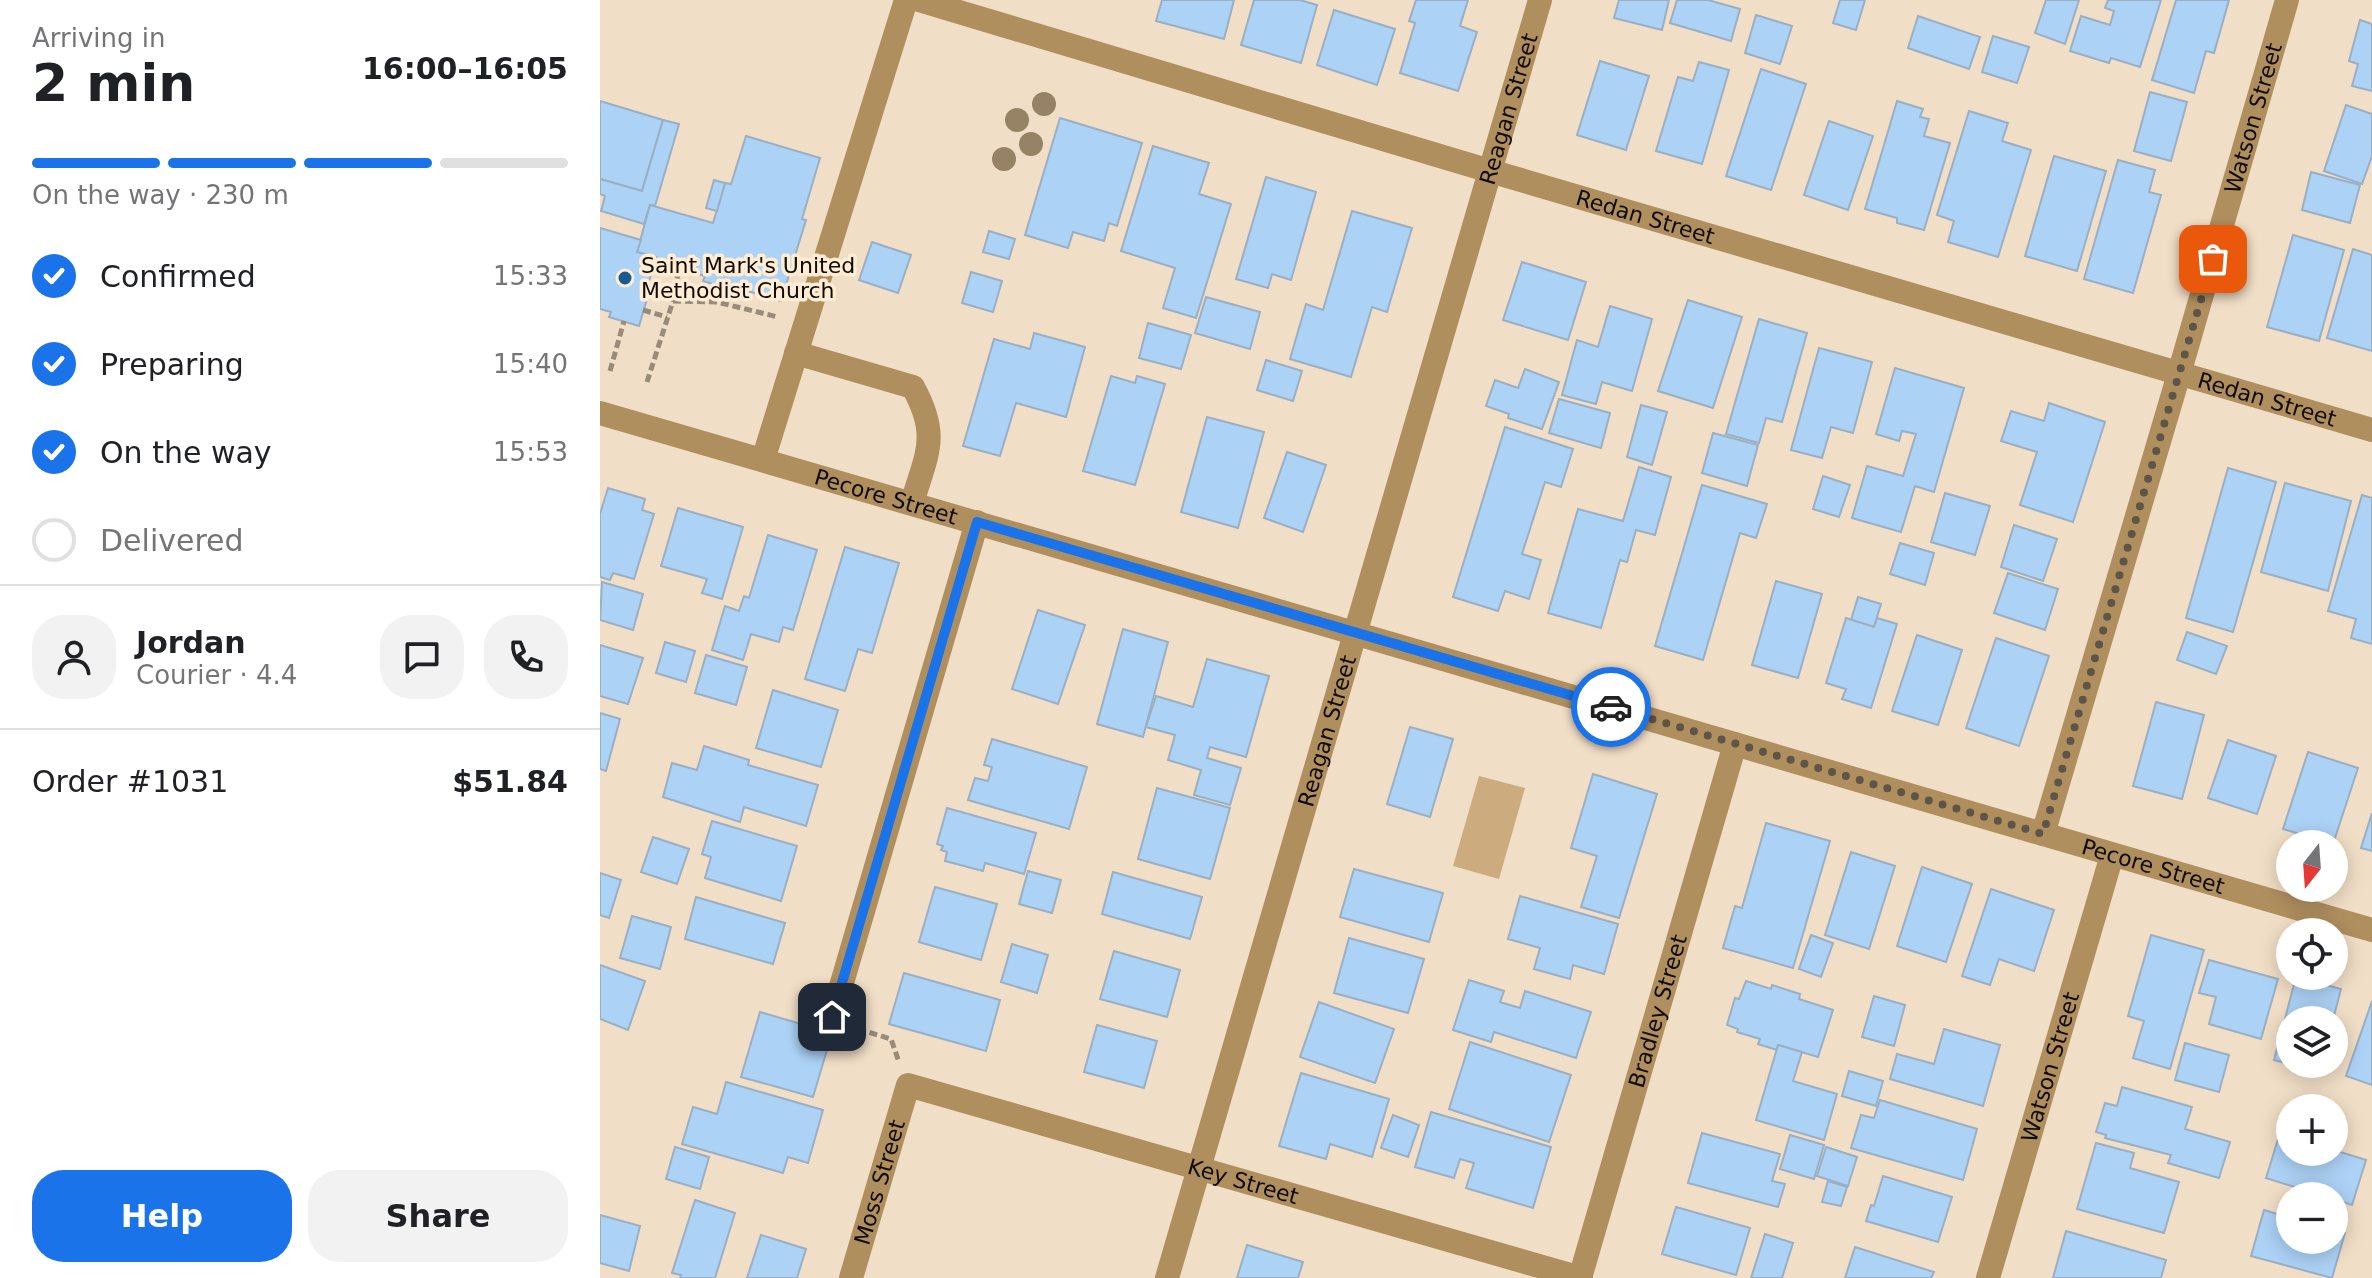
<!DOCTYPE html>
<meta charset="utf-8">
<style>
:root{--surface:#fff;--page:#f2f2f2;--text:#202124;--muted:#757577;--line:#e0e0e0;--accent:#1a73e8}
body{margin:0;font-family:"DejaVu Sans",sans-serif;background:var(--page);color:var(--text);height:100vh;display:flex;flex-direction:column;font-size:30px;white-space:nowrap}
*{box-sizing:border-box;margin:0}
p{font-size:26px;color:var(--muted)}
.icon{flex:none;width:44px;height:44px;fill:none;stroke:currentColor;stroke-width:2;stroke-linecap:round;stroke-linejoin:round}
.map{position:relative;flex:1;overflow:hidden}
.sheet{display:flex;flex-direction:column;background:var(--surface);width:600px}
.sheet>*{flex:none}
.needle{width:52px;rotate:197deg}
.controls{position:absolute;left:1676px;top:830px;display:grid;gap:16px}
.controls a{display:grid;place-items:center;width:72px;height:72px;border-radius:50%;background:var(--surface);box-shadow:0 4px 20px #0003;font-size:40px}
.pin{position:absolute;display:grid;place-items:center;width:68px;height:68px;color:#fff;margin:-34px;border-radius:16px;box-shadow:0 4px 12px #0006}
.courier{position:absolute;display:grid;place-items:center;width:80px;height:80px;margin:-40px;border:6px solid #1a73e8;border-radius:50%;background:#fff;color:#222;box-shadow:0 2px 10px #0007}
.overview em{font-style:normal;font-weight:700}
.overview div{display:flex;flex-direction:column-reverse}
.overview{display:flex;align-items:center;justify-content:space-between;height:136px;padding:0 32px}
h1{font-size:52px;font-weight:700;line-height:60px}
.bar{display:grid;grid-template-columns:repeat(4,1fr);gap:12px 8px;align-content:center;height:96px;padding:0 32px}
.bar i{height:10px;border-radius:6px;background:var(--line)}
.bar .active{background:var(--accent)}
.bar p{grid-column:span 4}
.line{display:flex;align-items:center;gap:20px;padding:0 32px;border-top:2px solid var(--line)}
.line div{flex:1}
.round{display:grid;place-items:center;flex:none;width:84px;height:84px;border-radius:32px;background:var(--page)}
ol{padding:0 32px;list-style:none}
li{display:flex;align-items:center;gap:24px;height:88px}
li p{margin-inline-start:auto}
li .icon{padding:8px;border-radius:50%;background:var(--accent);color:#fff;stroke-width:4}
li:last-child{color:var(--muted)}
li i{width:44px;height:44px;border:4px solid var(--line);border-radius:50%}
.primary-button{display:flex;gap:16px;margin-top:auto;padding:16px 32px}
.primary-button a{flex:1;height:92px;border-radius:32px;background:var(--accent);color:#fff;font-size:32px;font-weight:700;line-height:92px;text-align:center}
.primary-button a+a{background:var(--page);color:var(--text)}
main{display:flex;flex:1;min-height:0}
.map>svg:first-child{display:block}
</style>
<main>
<section class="sheet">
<div class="overview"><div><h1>2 min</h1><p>Arriving in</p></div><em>16:00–16:05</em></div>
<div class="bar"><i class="active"></i><i class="active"></i><i class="active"></i><i></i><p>On the way · 230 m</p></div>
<ol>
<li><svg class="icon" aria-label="check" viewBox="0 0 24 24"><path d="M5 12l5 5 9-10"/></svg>Confirmed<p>15:33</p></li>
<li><svg class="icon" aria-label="check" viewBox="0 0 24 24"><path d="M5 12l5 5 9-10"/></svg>Preparing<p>15:40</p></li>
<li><svg class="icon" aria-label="check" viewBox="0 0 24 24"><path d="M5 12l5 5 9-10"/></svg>On the way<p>15:53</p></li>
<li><i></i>Delivered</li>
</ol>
<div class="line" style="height:144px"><a class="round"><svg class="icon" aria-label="person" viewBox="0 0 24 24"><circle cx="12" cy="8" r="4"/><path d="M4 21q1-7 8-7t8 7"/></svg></a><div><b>Jordan</b><p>Courier · 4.4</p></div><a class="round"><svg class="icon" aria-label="chat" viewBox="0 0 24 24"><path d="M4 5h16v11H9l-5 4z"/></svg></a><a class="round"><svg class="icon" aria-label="phone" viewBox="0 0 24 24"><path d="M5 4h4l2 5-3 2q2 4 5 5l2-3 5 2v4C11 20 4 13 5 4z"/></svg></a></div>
<div class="line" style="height:104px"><div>Order #1031</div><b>$51.84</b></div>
<div class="primary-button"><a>Help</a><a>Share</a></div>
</section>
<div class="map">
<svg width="1772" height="1278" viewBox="0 0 1772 1278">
<rect width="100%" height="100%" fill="#f1dec6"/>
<!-- green -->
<polygon fill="#ccac7f" points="879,776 925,788 899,879 853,866"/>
<!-- building -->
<g fill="#acd2f6" stroke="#9aafc4" stroke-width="2">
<polygon points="562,0 634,0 624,39 556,21"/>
<polygon points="654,0 700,0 717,5 701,63 641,45"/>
<polygon points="816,0 868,0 860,26 877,32 858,91 800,73 815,23 809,21"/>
<polygon points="1019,0 1069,0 1062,30 1014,18"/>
<polygon points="1077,0 1108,0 1140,9 1131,41 1070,23"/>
<polygon points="1240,0 1265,0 1256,30 1233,23"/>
<polygon points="1446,0 1479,0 1465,44 1435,33"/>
<polygon points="1508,0 1561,0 1540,67 1511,58 1509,63 1470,51 1481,16 1510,25 1514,11 1505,8"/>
<polygon points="1576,0 1629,0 1614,53 1606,51 1594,93 1552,80"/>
<polygon points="734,10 795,29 777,85 717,65"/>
<polygon points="1156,15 1192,26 1180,64 1145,53"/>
<polygon points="1318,16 1380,37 1369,69 1308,48"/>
<polygon points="1760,20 1772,24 1772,91 1752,86 1758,64 1749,61"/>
<polygon points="1393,36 1429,47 1417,83 1382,72"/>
<polygon points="1000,61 1049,76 1026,150 977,135"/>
<polygon points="1099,62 1129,70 1102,164 1056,151 1078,77 1093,81"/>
<polygon points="1161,69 1206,84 1171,190 1126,176"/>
<polygon points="1550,92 1587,102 1571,161 1534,151"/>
<polygon points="0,101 63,120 42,191 0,179"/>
<polygon points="1297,101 1323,109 1320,117 1329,119 1324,136 1350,143 1324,230 1297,223 1297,218 1265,209"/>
<polygon points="1746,105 1772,114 1772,156 1762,184 1724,171"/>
<polygon points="1369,111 1408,123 1402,141 1431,150 1398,257 1348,242 1354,221 1337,215"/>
<polygon points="460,118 542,143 517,226 509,223 504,241 473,232 468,248 425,235"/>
<polygon points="63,120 79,124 55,206 50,205 44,224 1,211 5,196 0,194 0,179 42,191"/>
<polygon points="1229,121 1273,136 1248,210 1204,195"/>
<polygon points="146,136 220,158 202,219 206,220 181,301 144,290 143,293 103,281 105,276 55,261 56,257 37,252 50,205 113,223 125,183 131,184"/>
<polygon points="553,146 609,163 599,194 631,204 596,318 563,308 575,268 521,251"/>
<polygon points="1454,156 1506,171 1477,271 1425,256"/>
<polygon points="1518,160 1555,170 1549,192 1561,195 1533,293 1484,279"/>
<polygon points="1711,172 1760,185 1750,223 1702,210"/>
<polygon points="666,177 716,192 691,280 672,274 668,288 636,279"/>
<polygon points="114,180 125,183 117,211 106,208"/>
<polygon points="752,211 812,228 787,312 772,307 751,377 690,359 706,304 723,310"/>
<polygon points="0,228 41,240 37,252 56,257 45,295 48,296 39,326 9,317 11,312 0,309"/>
<polygon points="389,231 415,239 409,259 383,252"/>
<polygon points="1693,235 1744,250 1719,341 1667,327"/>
<polygon points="272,242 311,255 298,293 259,280"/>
<polygon points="1753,249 1772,255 1772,351 1727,338"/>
<polygon points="922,262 986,282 968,340 903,320"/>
<polygon points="371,272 402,281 393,312 362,303"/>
<polygon points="606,297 660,312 650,349 595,333"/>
<polygon points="1088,300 1142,317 1113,408 1058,391"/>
<polygon points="1010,306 1052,319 1032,391 1002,382 996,404 962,395 977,340 998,347"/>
<polygon points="1159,319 1207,333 1182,422 1166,418 1159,443 1126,434"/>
<polygon points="548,323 591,335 581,369 539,358"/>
<polygon points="434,333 485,347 466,417 416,403 400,456 363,446 394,339 430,349"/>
<polygon points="1219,348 1272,362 1253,433 1231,427 1222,458 1191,450"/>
<polygon points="666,360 702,371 693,401 657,390"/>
<polygon points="1295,368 1364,388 1334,492 1315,486 1301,532 1252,518 1267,466 1303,476 1316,434 1302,431 1299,441 1276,434"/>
<polygon points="925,369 959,382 942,429 908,418 909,414 886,406 895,380 918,388"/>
<polygon points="511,376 535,383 537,376 565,384 535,485 483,471"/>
<polygon points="959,399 1010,413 1001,448 949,433"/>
<polygon points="1449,403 1505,422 1473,522 1420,505 1437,452 1401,441 1411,411 1444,421"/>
<polygon points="1041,405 1067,412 1052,465 1027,457"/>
<polygon points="607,417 664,432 638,528 581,512"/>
<polygon points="905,427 973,449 961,487 945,482 922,554 941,560 929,599 905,591 898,611 853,597"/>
<polygon points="1113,433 1158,445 1147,486 1102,473"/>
<polygon points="687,452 726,465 703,532 664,518"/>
<polygon points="1039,467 1071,477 1055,535 1036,530 1027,562 1020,560 1001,628 948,613 978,509 1023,521"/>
<polygon points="1628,468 1676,482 1633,632 1586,618"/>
<polygon points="1223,476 1250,485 1239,517 1213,509"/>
<polygon points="1685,483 1751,501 1728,591 1661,572"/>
<polygon points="1102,485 1167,504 1156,538 1140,533 1103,660 1055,646"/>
<polygon points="8,488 45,499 42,510 54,514 34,579 13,573 10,580 0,577 0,514"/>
<polygon points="1345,493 1390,506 1375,555 1331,542"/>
<polygon points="1762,495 1772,498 1772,644 1751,638 1756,619 1728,611"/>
<polygon points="78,508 143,527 122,599 102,593 107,579 61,566"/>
<polygon points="1414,525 1457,539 1443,581 1401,567"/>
<polygon points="168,535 217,550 193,630 183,627 179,642 151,634 143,660 112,650 125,606 139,611 144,596 149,598"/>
<polygon points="1300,543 1334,553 1325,585 1290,574"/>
<polygon points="245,547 299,563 272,653 258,649 245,691 205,679"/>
<polygon points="1408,573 1458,589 1445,630 1394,613"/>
<polygon points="1176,581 1222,594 1198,678 1152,665"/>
<polygon points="2,582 43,594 33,630 0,620"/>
<polygon points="1258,597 1281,604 1274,627 1251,620"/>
<polygon points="438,610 485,625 458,704 412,689"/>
<polygon points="1246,618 1274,627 1277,618 1297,624 1271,708 1242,699 1246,689 1226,683"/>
<polygon points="523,629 568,642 543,737 497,724"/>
<polygon points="1587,632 1627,646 1616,674 1577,660"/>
<polygon points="1317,635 1362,650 1338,725 1292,711"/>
<polygon points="1396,638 1449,656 1419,746 1366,728"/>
<polygon points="65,642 95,651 86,682 56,673"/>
<polygon points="0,645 43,658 28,704 0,696"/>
<polygon points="106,655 147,667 136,705 95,693"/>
<polygon points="607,659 669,676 646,757 610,747 607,758 641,768 630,805 594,795 601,770 568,760 575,735 546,727 556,696 593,707"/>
<polygon points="173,690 238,710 221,767 156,748"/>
<polygon points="1556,702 1604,715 1582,799 1533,786"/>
<polygon points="0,713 20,719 6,771 0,769"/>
<polygon points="810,727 853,739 830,817 787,804"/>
<polygon points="392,739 487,767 469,829 368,800 375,778 388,781 392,767 384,765"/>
<polygon points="1628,740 1676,756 1657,814 1608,798"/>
<polygon points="104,746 149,760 148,765 218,785 206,826 144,807 140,822 63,797 72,763 97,770"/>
<polygon points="1708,752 1758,768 1733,844 1683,829"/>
<polygon points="993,774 1057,794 1019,918 981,907 997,856 971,848"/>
<polygon points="557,788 630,808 610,879 538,859"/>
<polygon points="347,808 436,833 424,874 385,863 383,871 345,861 347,852 341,850 343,846 337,844"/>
<polygon points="1772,813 1772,851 1761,848"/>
<polygon points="112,821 197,846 181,901 105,878 111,857 102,854"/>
<polygon points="1166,823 1230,841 1193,968 1123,948 1135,906 1142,908"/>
<polygon points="53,837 89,849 77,884 41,872"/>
<polygon points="1251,852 1295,866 1269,949 1225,935"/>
<polygon points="1322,867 1372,884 1346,962 1297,946"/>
<polygon points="754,869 843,893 829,942 740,917"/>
<polygon points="428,871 461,880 452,913 419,904"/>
<polygon points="513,872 602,897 590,939 502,914"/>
<polygon points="0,873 21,880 9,918 0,915"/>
<polygon points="335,887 397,904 381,960 319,942"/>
<polygon points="1391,889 1454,910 1434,971 1399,959 1390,985 1362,976"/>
<polygon points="920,896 1018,924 1004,974 973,965 970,979 934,969 940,948 908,939"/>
<polygon points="96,897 185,923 173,964 85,939"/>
<polygon points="32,916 71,927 60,969 20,958"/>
<polygon points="1211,935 1233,943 1221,977 1199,969"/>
<polygon points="1551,935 1604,950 1570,1069 1533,1058 1544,1021 1528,1016"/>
<polygon points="749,938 824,959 808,1013 734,993"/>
<polygon points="412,944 448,955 437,993 401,982"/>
<polygon points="514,951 580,970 567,1017 500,999"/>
<polygon points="1609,960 1678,979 1661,1039 1609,1024 1616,997 1599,993"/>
<polygon points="0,965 45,981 28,1030 0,1019"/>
<polygon points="304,973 400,1000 386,1051 289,1024"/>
<polygon points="1696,977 1741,989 1733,1020 1690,1020 1690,1064 1721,1064 1719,1072 1674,1060"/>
<polygon points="869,980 904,991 900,1002 920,1008 925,991 991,1012 976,1058 894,1032 891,1042 853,1030"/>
<polygon points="1146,981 1171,989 1172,985 1200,994 1199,999 1233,1010 1218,1057 1178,1045 1177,1050 1158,1044 1160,1039 1137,1032 1138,1029 1127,1025 1135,998 1139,999"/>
<polygon points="1274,996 1305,1005 1294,1046 1262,1037"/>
<polygon points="1772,1001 1772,1085 1746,1076"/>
<polygon points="719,1002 794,1029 775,1083 700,1057"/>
<polygon points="160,1012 232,1033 213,1097 141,1077"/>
<polygon points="497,1025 557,1041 544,1088 484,1072"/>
<polygon points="1344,1029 1400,1045 1383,1106 1290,1079 1297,1054 1334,1064"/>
<polygon points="870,1042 971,1075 949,1142 849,1109"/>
<polygon points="1585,1043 1629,1055 1619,1092 1575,1080"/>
<polygon points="1178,1045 1202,1052 1193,1081 1237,1094 1224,1140 1156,1120"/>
<polygon points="1249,1071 1283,1081 1276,1106 1242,1096"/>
<polygon points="701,1073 789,1099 772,1157 730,1144 726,1159 679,1146"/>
<polygon points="126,1082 223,1110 208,1163 188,1157 183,1173 82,1144 93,1107 117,1114"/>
<polygon points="1522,1087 1592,1107 1585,1129 1630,1142 1619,1178 1568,1163 1571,1155 1505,1138 1506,1135 1496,1132 1505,1103 1517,1106"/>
<polygon points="1280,1100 1377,1129 1363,1180 1251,1148 1261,1115 1274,1118"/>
<polygon points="831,1112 951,1147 933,1208 866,1188 874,1163 860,1159 854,1178 815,1167"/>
<polygon points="793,1115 819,1125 808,1157 781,1148"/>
<polygon points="1102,1133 1180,1154 1172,1181 1185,1184 1178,1207 1088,1183"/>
<polygon points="1680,1133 1690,1136 1690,1152 1734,1152 1734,1150 1766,1160 1752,1205 1734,1199 1734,1196 1723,1196 1666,1178"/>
<polygon points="1190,1135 1224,1145 1214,1179 1180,1169"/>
<polygon points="1496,1143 1534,1153 1530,1168 1579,1182 1564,1233 1477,1209"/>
<polygon points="75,1147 109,1157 100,1189 66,1179"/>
<polygon points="1226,1147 1257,1157 1248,1186 1217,1176"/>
<polygon points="1283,1176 1352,1197 1338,1242 1266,1221 1271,1205 1274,1206"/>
<polygon points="1228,1181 1247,1187 1241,1206 1222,1202"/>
<polygon points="95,1200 135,1213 115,1278 80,1278 81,1275 72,1273"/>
<polygon points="1076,1207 1150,1228 1136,1275 1062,1254"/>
<polygon points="1664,1210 1690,1218 1690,1240 1734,1240 1734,1230 1745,1233 1732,1278 1651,1256"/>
<polygon points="0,1215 40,1226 29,1271 0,1263"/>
<polygon points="1466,1231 1566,1260 1561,1278 1453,1278"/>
<polygon points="1165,1234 1193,1243 1182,1278 1151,1278"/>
<polygon points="161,1235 206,1249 197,1278 147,1278"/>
<polygon points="647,1245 703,1262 698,1278 637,1278"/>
<polygon points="1255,1247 1334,1272 1331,1278 1245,1278"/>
</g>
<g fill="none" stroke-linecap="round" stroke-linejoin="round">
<!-- path -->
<g stroke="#988b7a" stroke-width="5" stroke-dasharray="8 4" stroke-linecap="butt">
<polyline points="73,301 117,302 178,317"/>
<polyline points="43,310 67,317"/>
<polyline points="10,371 24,321"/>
<polyline points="47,382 73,301 79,268"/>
<polyline points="258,1029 291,1039 299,1062"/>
</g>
<!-- minor -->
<g stroke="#b08f5f" stroke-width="24">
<path id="s1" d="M319 0 890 171 1772 430"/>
<path d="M196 353 313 387C340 436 327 453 312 503"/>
<path id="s2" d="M0 413 1772 930"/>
<polyline points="163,460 306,0"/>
<path id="s3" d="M1443 834 1579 374 1687 0"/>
<polyline points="232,1017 377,522"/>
<path id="s4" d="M251 1278 308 1085 981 1278"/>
<path id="s5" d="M567 1278 940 0"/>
<path id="s6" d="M980 1278 1135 744"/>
<path id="s7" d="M1388 1278 1512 855"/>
</g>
</g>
<!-- trees -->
<g fill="#968265">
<circle cx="444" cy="104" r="12"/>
<circle cx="417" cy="120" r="12"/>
<circle cx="431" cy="144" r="12"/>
<circle cx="404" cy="159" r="12"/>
</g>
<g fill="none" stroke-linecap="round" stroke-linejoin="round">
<!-- done -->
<polyline stroke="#5f5448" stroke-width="8" stroke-dasharray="0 14.4" points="1011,707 1443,834 1613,259"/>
<!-- route -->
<polyline stroke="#1a73e8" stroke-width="10" points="232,1017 377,522 1011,707"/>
</g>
<!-- markers -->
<circle fill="#195b90" stroke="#feecd3" stroke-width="3" cx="25" cy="278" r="8"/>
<g text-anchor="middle" stroke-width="7" stroke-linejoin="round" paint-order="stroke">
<!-- street labels -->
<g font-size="22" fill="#100a04" stroke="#feecd3">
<text dy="8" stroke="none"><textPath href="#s5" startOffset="1218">Reagan Street</textPath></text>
<text dy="8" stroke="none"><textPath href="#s3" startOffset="746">Watson Street</textPath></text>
<text dy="8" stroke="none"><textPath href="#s1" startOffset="758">Redan Street</textPath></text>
<text dy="8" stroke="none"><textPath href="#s1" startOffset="1406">Redan Street</textPath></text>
<text dy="8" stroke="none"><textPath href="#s2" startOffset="298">Pecore Street</textPath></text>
<text dy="8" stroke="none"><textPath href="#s5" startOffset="570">Reagan Street</textPath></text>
<text dy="8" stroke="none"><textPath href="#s2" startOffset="1618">Pecore Street</textPath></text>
<text dy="8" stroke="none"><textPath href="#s6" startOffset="278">Bradley Street</textPath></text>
<text dy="8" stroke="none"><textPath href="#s7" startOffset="220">Watson Street</textPath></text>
<text dy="8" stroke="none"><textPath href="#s4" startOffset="550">Key Street</textPath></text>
<text dy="8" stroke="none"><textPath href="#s4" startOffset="100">Moss Street</textPath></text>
</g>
<!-- poi labels -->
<g font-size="22" fill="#100a04" stroke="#feecd3" text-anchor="start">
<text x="41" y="273">Saint Mark's United<tspan x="41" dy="25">Methodist Church</tspan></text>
</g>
</g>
</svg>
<div class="controls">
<a><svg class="needle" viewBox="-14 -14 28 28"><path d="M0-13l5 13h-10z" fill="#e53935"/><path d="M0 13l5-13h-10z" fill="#757577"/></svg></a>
<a><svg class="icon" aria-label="locate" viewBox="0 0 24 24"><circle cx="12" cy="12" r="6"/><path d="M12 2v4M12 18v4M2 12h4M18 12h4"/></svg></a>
<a><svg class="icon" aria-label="layers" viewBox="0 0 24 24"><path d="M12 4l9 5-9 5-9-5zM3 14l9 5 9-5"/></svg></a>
<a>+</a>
<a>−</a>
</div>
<div class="pin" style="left:1613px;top:259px;background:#ea580c"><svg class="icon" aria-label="bag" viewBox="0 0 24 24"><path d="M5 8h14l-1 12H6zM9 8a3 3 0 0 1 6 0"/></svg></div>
<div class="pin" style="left:232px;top:1017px;background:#1f2937"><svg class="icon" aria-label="home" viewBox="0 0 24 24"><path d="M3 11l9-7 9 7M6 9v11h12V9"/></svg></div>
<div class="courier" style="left:1011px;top:707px"><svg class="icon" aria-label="car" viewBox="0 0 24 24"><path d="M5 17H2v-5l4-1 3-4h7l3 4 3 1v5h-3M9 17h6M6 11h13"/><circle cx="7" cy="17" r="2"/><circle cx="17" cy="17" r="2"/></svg></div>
</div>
</main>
